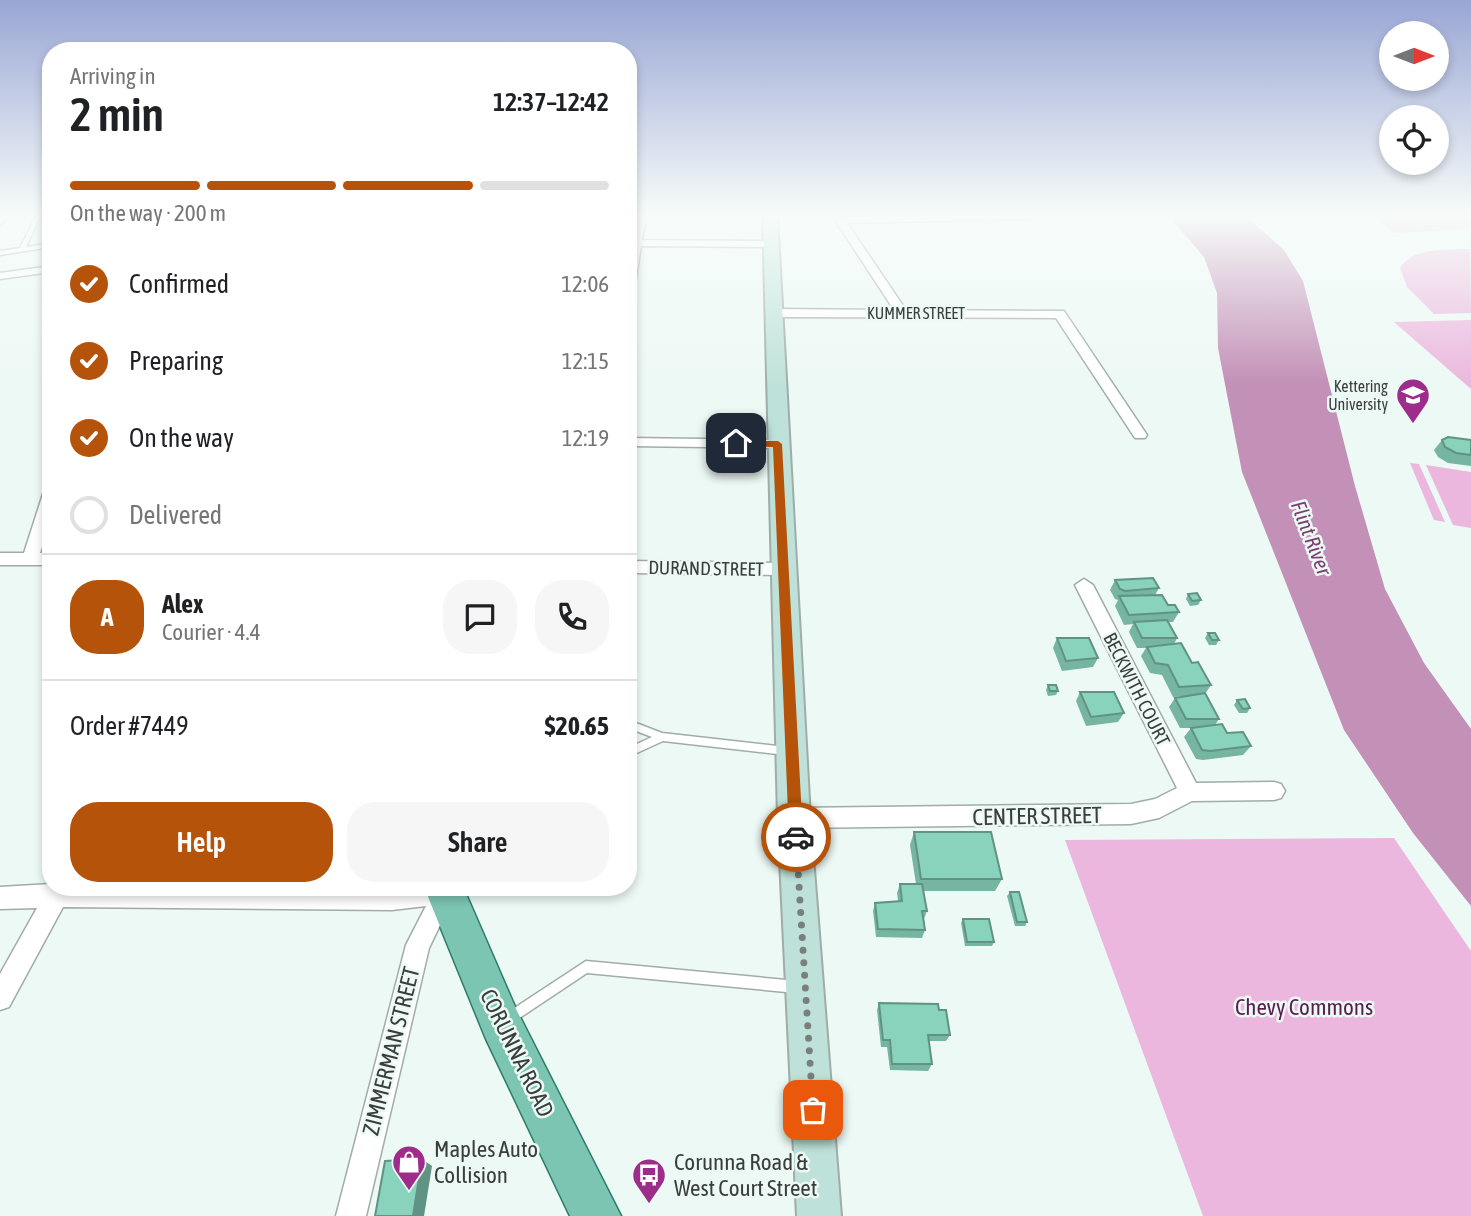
<!DOCTYPE html>
<meta charset="utf-8">
<style>
:root{--surface:#fff;--page:#f6f6f6;--text:#202124;--muted:#757577;--line:#e0e0e0;--accent:#b45309}
body{margin:0;font-family:"Asap Condensed",sans-serif;background:var(--page);color:var(--text);height:100vh;display:flex;flex-direction:column;font-size:26px;white-space:nowrap}
*{box-sizing:border-box;margin:0}
p{font-size:23px;color:var(--muted)}
.icon{flex:none;width:38px;height:38px;fill:none;stroke:currentColor;stroke-width:2;stroke-linecap:round;stroke-linejoin:round}
.map{position:relative;flex:1;overflow:hidden}
.sheet{position:absolute;left:42px;top:42px;width:595px;height:854px;display:flex;flex-direction:column;background:var(--surface);border-radius:28px;box-shadow:0 4px 10px #0003}
.sheet>*{flex:none}
.needle{width:46px;rotate:90deg}
.controls{position:absolute;left:1379px;top:21px;display:grid;gap:14px}
.controls a{display:grid;place-items:center;width:70px;height:70px;border-radius:50%;background:var(--surface);box-shadow:0 4px 10px #0003;font-size:35px}
.pin{position:absolute;display:grid;place-items:center;width:60px;height:60px;color:#fff;margin:-30px;border-radius:14px;box-shadow:0 4px 10px #0006}
.courier{position:absolute;display:grid;place-items:center;width:70px;height:70px;margin:-35px;border:5px solid #b45309;border-radius:50%;background:#fff;color:#222;box-shadow:0 2px 9px #0007}
.headline em{font-style:normal;font-weight:600}
.headline div{display:flex;flex-direction:column-reverse}
.headline{display:flex;align-items:center;justify-content:space-between;height:119px;padding:0 28px}
h1{font-size:46px;font-weight:600;line-height:52px}
.bar{display:grid;grid-template-columns:repeat(4,1fr);gap:10px 7px;align-content:center;height:84px;padding:0 28px}
.bar i{height:9px;border-radius:5px;background:var(--line)}
.bar .selected{background:var(--accent)}
.bar p{grid-column:span 4}
.line{display:flex;align-items:center;gap:18px;padding:0 28px;border-top:2px solid var(--line)}
.line div{flex:1}
.round{display:grid;place-items:center;flex:none;width:74px;height:74px;border-radius:28px;background:var(--page)}
ol{padding:0 28px;list-style:none}
li{display:flex;align-items:center;gap:21px;height:77px}
li p{margin-inline-start:auto}
li .icon{padding:7px;border-radius:50%;background:var(--accent);color:#fff;stroke-width:4}
li:last-child{color:var(--muted)}
li i{width:38px;height:38px;border:4px solid var(--line);border-radius:50%}
.button{display:flex;gap:14px;margin-top:auto;padding:14px 28px}
.button a{flex:1;height:80px;border-radius:28px;background:var(--accent);color:#fff;font-size:28px;font-weight:600;line-height:80px;text-align:center}
.button a+a{background:var(--page);color:var(--text)}
.map>svg:first-child{display:block}
</style>
<div class="map">
<svg width="1471" height="1216" viewBox="0 0 1471 1216">
<rect width="100%" height="100%" fill="#edf9f5"/>
<!-- green -->
<g fill="#ebb7de">
<polygon points="1371,214 1471,214 1471,229 1394,233"/>
<path d="M1470 249 1471 313 1434 314 1407 287 1400 268C1412 247 1449 250 1470 249Z"/>
<polygon points="1471,320 1471,389 1394,322"/>
<polygon points="1410,463 1419,464 1445,522 1434,520"/>
<polygon points="1426,465 1471,472 1471,528 1453,525"/>
<polygon points="1394,838 1471,951 1471,1216 1203,1216 1065,840"/>
</g>
<!-- water -->
<polygon fill="#c390b7" points="1167,214 1244,214 1284,250 1303,281 1355,486 1385,589 1424,663 1471,729 1471,906 1413,833 1344,730 1242,472 1218,348 1217,293 1204,257"/>
<g fill="none" stroke-linecap="round" stroke-linejoin="round">
<!-- lane casing -->
<g stroke="#a1aca8" stroke-width="3">
<g id="lane">
<polygon points="37,214 41,214 26,247 51,243 51,247 0,255 0,251 20,248"/>
<polygon points="628,720 662,733 786,747 790,748 791,751 790,754 786,755 663,741 628,757 628,748 652,737 628,728"/>
<polygon points="586,961 797,981 801,983 803,987 801,991 797,993 587,973 512,1023 508,1025 504,1023 502,1019 504,1015"/>
</g>
</g>
<!-- street casing -->
<g stroke="#a1aca8" stroke-width="3">
<g id="street">
<polygon points="0,214 10,214 0,225"/>
<polygon points="637,214 647,214 642,240 770,241 775,244 770,247 641,246 634,290 628,293 631,246 628,246 628,240 632,240"/>
<polygon points="1028,214 1028,218 1024,219 847,223 906,310 1064,311 1147,435 1145,438 1135,438 1056,318 773,317 767,313 773,309 894,310 835,220 836,218"/>
<polygon points="51,266 51,272 0,279 0,273"/>
<polygon points="628,438 777,440 784,444 777,448 628,446"/>
<polygon points="51,489 51,519 40,553 51,553 51,565 0,565 0,553 24,553 43,494"/>
<polygon points="628,561 784,563 792,569 784,575 628,573"/>
<polygon points="1084,579 1093,585 1196,783 1274,782 1281,784 1285,791 1281,798 1274,800 1192,801 1159,818 1131,824 794,828 786,825 783,818 786,811 794,808 1131,804 1155,799 1177,788 1075,585"/>
<polygon points="51,884 51,887 454,887 456,892 429,948 366,1216 336,1216 406,945 426,906 392,910 63,907 9,1007 0,1010 0,974 37,908 0,909 0,887"/>
</g>
</g>
<!-- secondary casing -->
<g stroke="#a1aca8" stroke-width="4">
<polygon id="secondary" points="763,214 777,214 810,818 841,1216 797,1216 778,818"/>
</g>
<!-- primary casing -->
<g stroke="#2d7c69" stroke-width="3">
<polygon id="primary" points="424,887 463,887 516,1009 621,1216 570,1216 486,1039"/>
</g>
<!-- lane -->
<use href="#lane" fill="#fff" fill-rule="evenodd"/>
<!-- street -->
<use href="#street" fill="#fff" fill-rule="evenodd"/>
<!-- secondary -->
<use href="#secondary" fill="#bee2d9" fill-rule="evenodd"/>
<!-- primary -->
<use href="#primary" fill="#7dc5b3" fill-rule="evenodd"/>
</g>
<!-- wall -->
<g fill="#76b5a1">
<polygon points="1360,384 1374,387 1371,392 1363,393 1358,389"/>
<polygon points="1442,440 1471,440 1471,466 1448,463 1438,457 1434,450"/>
<polygon points="1115,580 1159,588 1155,595 1179,612 1173,622 1168,622 1177,638 1174,644 1211,685 1205,694 1219,719 1215,725 1227,733 1251,746 1243,755 1203,760 1196,759 1184,737 1191,728 1180,728 1169,707 1175,698 1189,696 1173,697 1162,675 1150,673 1141,656 1146,648 1137,648 1129,632 1133,624 1124,625 1115,606 1118,600 1115,599 1110,590"/>
<polygon points="1188,594 1201,600 1198,605 1190,606 1186,599"/>
<polygon points="1208,633 1219,640 1216,645 1209,645 1205,638"/>
<polygon points="1057,638 1098,658 1093,667 1062,671 1053,648"/>
<polygon points="1048,685 1058,691 1056,695 1048,696 1046,690"/>
<polygon points="1080,692 1124,713 1118,722 1086,726 1076,701"/>
<polygon points="1237,700 1250,708 1247,713 1239,713 1234,705"/>
<polygon points="914,832 1002,879 995,891 923,891 927,911 924,919 925,930 922,938 876,937 873,911 875,903 898,901 897,893 900,884 916,884 910,845"/>
<polygon points="1010,892 1027,922 1025,926 1015,926 1007,896"/>
<polygon points="963,919 994,942 992,946 965,946 961,923"/>
<polygon points="879,1003 939,1010 950,1035 946,1041 929,1041 932,1064 928,1071 890,1070 887,1047 881,1047 877,1010"/>
</g>
<!-- shaded-wall -->
<g fill="#609383">
<polygon points="1374,387 1371,392 1363,393 1366,388"/>
<polygon points="488,887 514,887 492,896"/>
<polygon points="422,1159 432,1166 424,1216 413,1216"/>
</g>
<!-- building -->
<g fill="#89d2bb" stroke="#609383" stroke-width="2">
<polygon points="1368,383 1374,387 1366,388 1360,384"/>
<polygon points="1448,437 1471,440 1471,455 1456,453 1445,447 1442,440"/>
<polygon points="1153,578 1159,588 1125,591 1120,589 1115,580"/>
<polygon points="1197,593 1201,600 1192,601 1188,594"/>
<polygon points="1162,595 1168,605 1175,605 1179,612 1129,615 1119,596"/>
<polygon points="1167,620 1177,638 1142,638 1134,622"/>
<polygon points="1208,633 1215,633 1219,640 1212,640"/>
<polygon points="1057,638 1089,638 1098,658 1066,661"/>
<polygon points="1181,643 1192,663 1198,662 1211,685 1179,687 1168,665 1155,663 1147,647"/>
<polygon points="1048,685 1056,685 1058,691 1050,691"/>
<polygon points="1080,692 1114,692 1124,713 1091,717"/>
<polygon points="1205,693 1219,719 1186,719 1175,698"/>
<polygon points="1245,699 1250,708 1243,709 1237,700"/>
<polygon points="1222,724 1227,733 1243,732 1251,746 1210,751 1202,750 1191,728"/>
<polygon points="914,832 991,832 1002,879 921,879"/>
<polygon points="900,884 922,884 927,911 922,911 925,930 878,929 875,903 902,901"/>
<polygon points="1010,892 1019,892 1027,922 1017,922"/>
<polygon points="963,919 989,919 994,942 967,942"/>
<polygon points="879,1003 938,1004 939,1010 946,1010 950,1035 928,1035 932,1064 892,1064 890,1040 883,1040"/>
<polygon points="422,1159 413,1216 375,1216 385,1161"/>
</g>
<!-- sky -->
<linearGradient id="sky" x2="0" y2="1"><stop stop-color="#99a6d4"/><stop offset="0.56" stop-color="#f7fcfa"/><stop offset="1" stop-color="#f7fcfa" stop-opacity="0"/></linearGradient>
<rect width="1471" height="384" fill="url(#sky)"/>
<!-- route -->
<polygon fill="#b45309" points="733,441 778,441 782,444 803,837 796,843 789,837 773,447 736,446 733,445"/>
<g fill="none" stroke-linecap="round" stroke-linejoin="round">
<!-- done -->
<polyline stroke="#787f7d" stroke-width="7" stroke-dasharray="0 12.6" points="796,837 813,1110"/>
</g>
<!-- icons -->
<defs>
<g id="university-pin" transform="scale(1.75)"><path d="M0 17L-7.5 6A9.5 9.5 0 1 1 7.5 6Z" fill="#9d2c8a" stroke="#edf9f5"/><path d="M0-5L7-2L0 1L-7-2ZM-4 1L0 2.5L4 1V4Q0 6-4 4Z" fill="#fff"/></g>
<g id="shop-pin" transform="scale(1.75)"><path d="M0 17L-7.5 6A9.5 9.5 0 1 1 7.5 6Z" fill="#9d2c8a" stroke="#edf9f5"/><path d="M-5-2.5h2.3a2.7 3.5 0 0 1 5.4 0H5L5.5 6h-11ZM-1.5-2.5h3a1.5 2.3 0 0 0-3 0Z" fill="#fff"/></g>
<g id="bus-pin" transform="scale(1.75)"><path d="M0 17L-7.5 6A9.5 9.5 0 1 1 7.5 6Z" fill="#9d2c8a" stroke="#edf9f5"/><path d="M-5-6H5V4H4V6H2V4H-2V6H-4V4H-5ZM-3.5-4V0h7V-4ZM-3.5 1.2v1.5H-2V1.2ZM2 1.2v1.5H3.5V1.2Z" fill="#fff"/></g>
</defs>
<g fill-rule="evenodd">
<use href="#university-pin" x="1413" y="395"/>
<use href="#shop-pin" x="409" y="1162"/>
<use href="#bus-pin" x="649" y="1175"/>
</g>
<g text-anchor="middle" stroke-width="5" stroke-linejoin="round" paint-order="stroke">
<!-- far-street labels -->
<g font-size="16" fill="#393d3c" stroke="#edf9f5">
<text x="916" y="319">KUMMER STREET</text>
</g>
<!-- far-poi labels -->
<g font-size="16" fill="#393d3c" stroke="#edf9f5" text-anchor="end">
<text x="1388" y="392">Kettering<tspan x="1388" dy="18">University</tspan></text>
</g>
<!-- street labels -->
<g font-size="19" fill="#393d3c" stroke="#edf9f5">
<text transform="translate(706 568) rotate(1)" y="7">DURAND STREET</text>
<text transform="translate(1137 689) rotate(63)" y="7">BECKWITH COURT</text>
</g>
<!-- water labels -->
<g font-size="21" font-style="italic" fill="#7c3d70" stroke="#edf9f5">
<text transform="translate(1311 538) rotate(69)" y="7">Flint River</text>
</g>
<!-- near-street labels -->
<g font-size="23" fill="#393d3c" stroke="#edf9f5">
<text transform="translate(1037 816) rotate(-1)" y="8">CENTER STREET</text>
<text transform="translate(391 1051) rotate(-76)" y="8">ZIMMERMAN STREET</text>
<text transform="translate(517 1053) rotate(64)" y="8">CORUNNA ROAD</text>
</g>
<!-- near-park labels -->
<g font-size="23" fill="#5b1d50" stroke="#edf9f5">
<text x="1304" y="1015">Chevy Commons</text>
</g>
<!-- near-poi labels -->
<g font-size="23" fill="#393d3c" stroke="#edf9f5" text-anchor="start">
<text x="434" y="1157">Maples Auto<tspan x="434" dy="26">Collision</tspan></text>
<text x="674" y="1170">Corunna Road &amp;<tspan x="674" dy="26">West Court Street</tspan></text>
</g>
</g>
</svg>
<div class="controls">
<a><svg class="needle" viewBox="-14 -14 28 28"><path d="M0-13l5 13h-10z" fill="#e53935"/><path d="M0 13l5-13h-10z" fill="#757577"/></svg></a>
<a><svg class="icon" aria-label="locate" viewBox="0 0 24 24"><circle cx="12" cy="12" r="6"/><path d="M12 2v4M12 18v4M2 12h4M18 12h4"/></svg></a>
</div>
<div class="pin" style="left:813px;top:1110px;background:#ea580c"><svg class="icon" aria-label="bag" viewBox="0 0 24 24"><path d="M5 8h14l-1 12H6zM9 8a3 3 0 0 1 6 0"/></svg></div>
<div class="pin" style="left:736px;top:443px;background:#1f2937"><svg class="icon" aria-label="home" viewBox="0 0 24 24"><path d="M3 11l9-7 9 7M6 9v11h12V9"/></svg></div>
<div class="courier" style="left:796px;top:837px"><svg class="icon" aria-label="car" viewBox="0 0 24 24"><path d="M5 17H2v-5l4-1 3-4h7l3 4 3 1v5h-3M9 17h6M6 11h13"/><circle cx="7" cy="17" r="2"/><circle cx="17" cy="17" r="2"/></svg></div>
<section class="sheet">
<div class="headline"><div><h1>2 min</h1><p>Arriving in</p></div><em>12:37–12:42</em></div>
<div class="bar"><i class="selected"></i><i class="selected"></i><i class="selected"></i><i></i><p>On the way · 200 m</p></div>
<ol>
<li><svg class="icon" aria-label="check" viewBox="0 0 24 24"><path d="M5 12l5 5 9-10"/></svg>Confirmed<p>12:06</p></li>
<li><svg class="icon" aria-label="check" viewBox="0 0 24 24"><path d="M5 12l5 5 9-10"/></svg>Preparing<p>12:15</p></li>
<li><svg class="icon" aria-label="check" viewBox="0 0 24 24"><path d="M5 12l5 5 9-10"/></svg>On the way<p>12:19</p></li>
<li><i></i>Delivered</li>
</ol>
<div class="line" style="height:126px"><b class="round" style="background:var(--accent);color:#fff">A</b><div><b>Alex</b><p>Courier · 4.4</p></div><a class="round"><svg class="icon" aria-label="chat" viewBox="0 0 24 24"><path d="M4 5h16v11H9l-5 4z"/></svg></a><a class="round"><svg class="icon" aria-label="phone" viewBox="0 0 24 24"><path d="M5 4h4l2 5-3 2q2 4 5 5l2-3 5 2v4C11 20 4 13 5 4z"/></svg></a></div>
<div class="line" style="height:91px"><div>Order #7449</div><b>$20.65</b></div>
<div class="button"><a>Help</a><a>Share</a></div>
</section>
</div>
